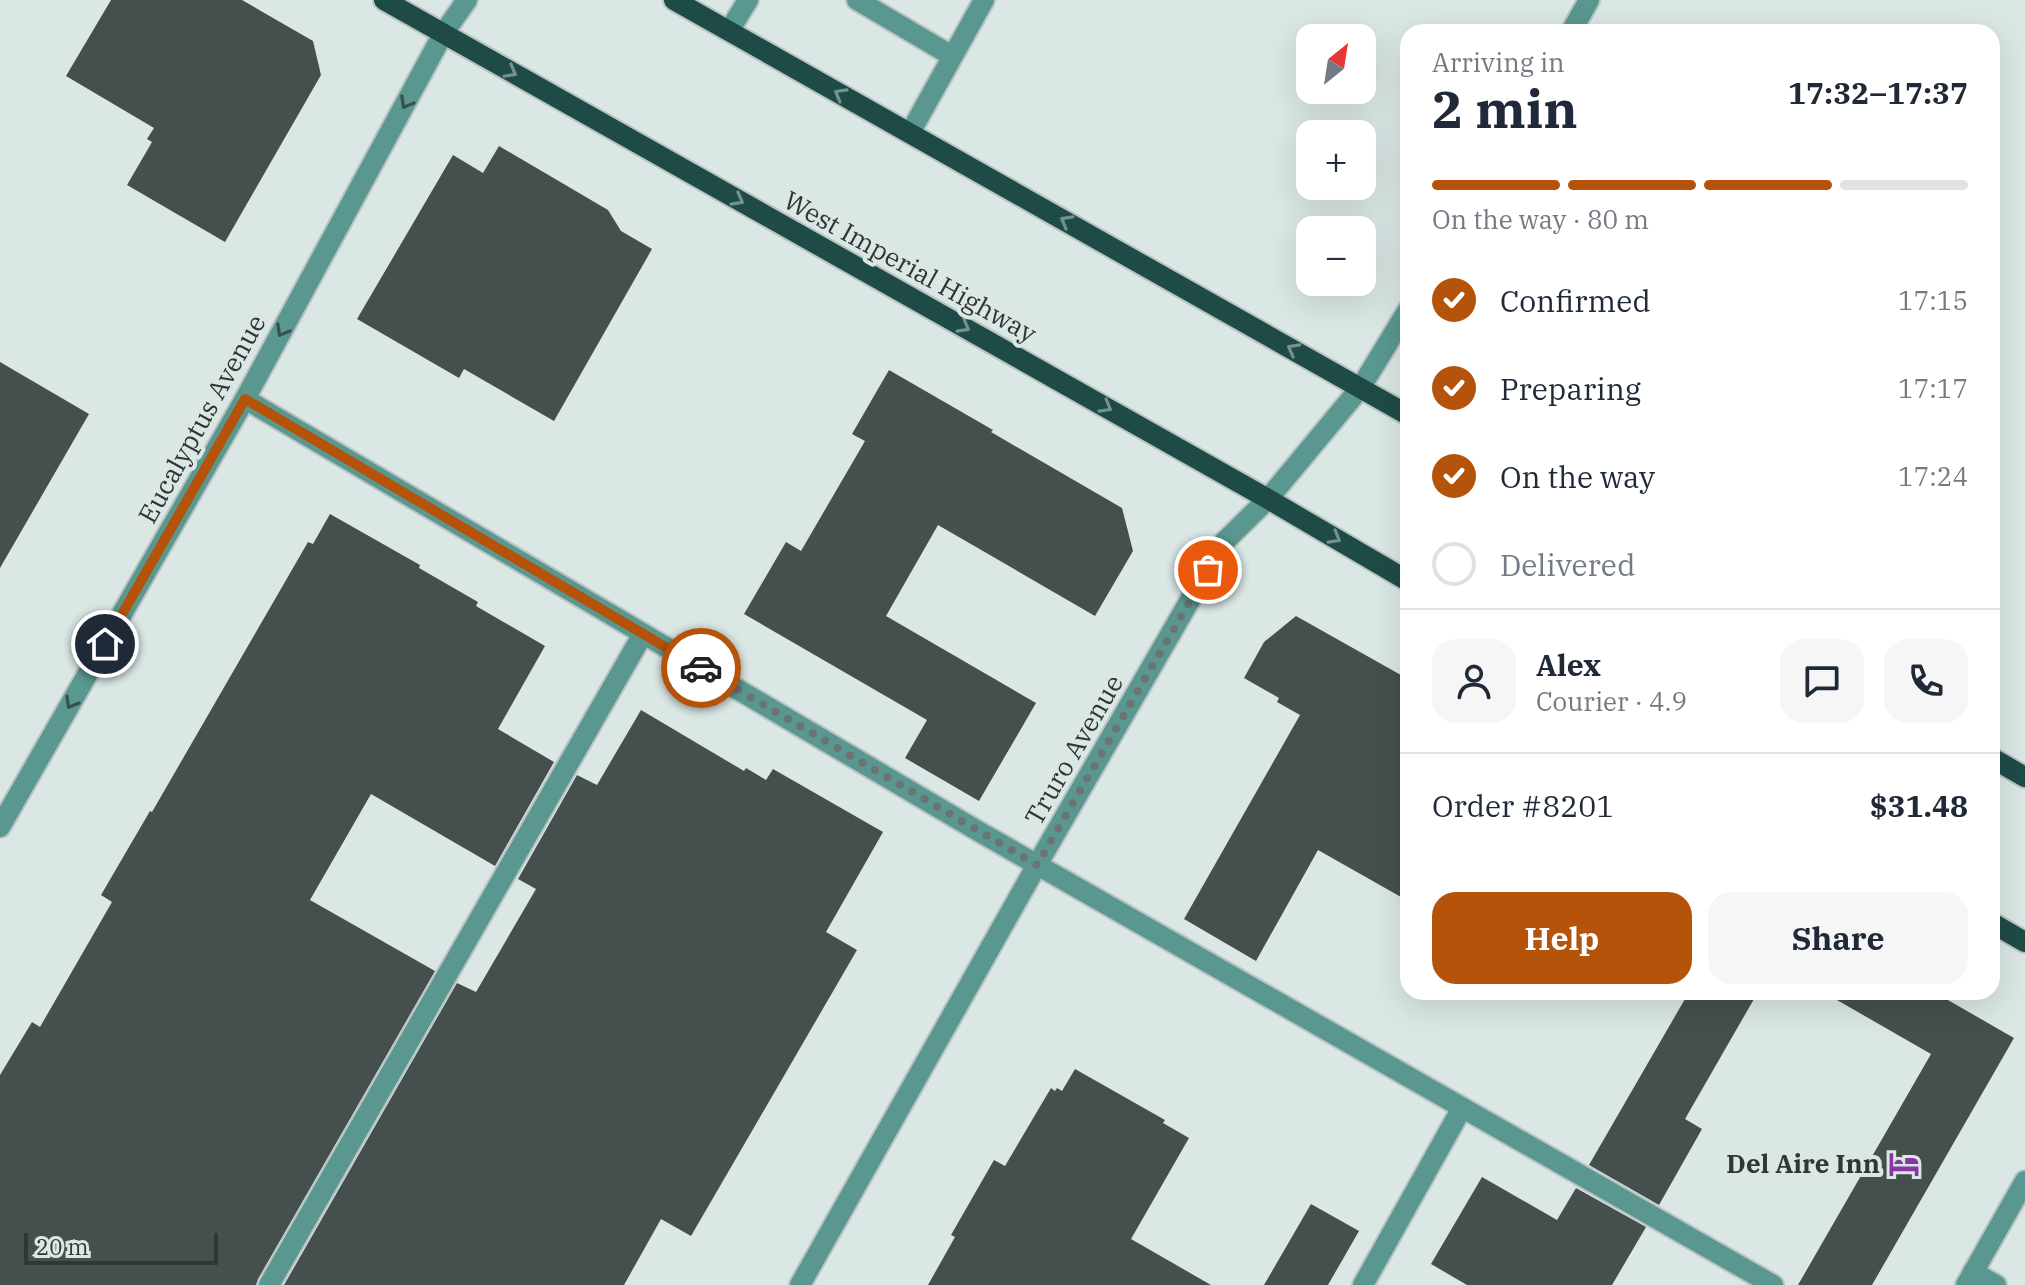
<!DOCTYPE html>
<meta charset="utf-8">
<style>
:root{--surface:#fff;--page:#f6f6f7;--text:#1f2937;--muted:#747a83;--line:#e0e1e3;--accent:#b45309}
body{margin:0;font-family:"IBM Plex Serif",serif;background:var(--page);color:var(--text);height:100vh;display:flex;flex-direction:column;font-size:30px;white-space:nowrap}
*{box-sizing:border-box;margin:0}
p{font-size:26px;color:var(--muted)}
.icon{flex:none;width:44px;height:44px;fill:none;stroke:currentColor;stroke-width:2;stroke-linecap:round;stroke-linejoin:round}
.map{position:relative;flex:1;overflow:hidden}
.drawer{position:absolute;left:1400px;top:24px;width:600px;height:976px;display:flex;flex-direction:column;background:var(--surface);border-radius:24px;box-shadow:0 8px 32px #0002}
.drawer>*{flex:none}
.needle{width:52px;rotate:30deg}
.controls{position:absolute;left:1296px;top:24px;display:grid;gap:16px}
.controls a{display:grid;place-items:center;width:80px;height:80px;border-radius:16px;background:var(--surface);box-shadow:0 8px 32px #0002;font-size:40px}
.scale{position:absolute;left:24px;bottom:20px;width:194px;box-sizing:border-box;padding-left:8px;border:4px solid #313635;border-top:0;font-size:22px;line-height:28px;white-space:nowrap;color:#313635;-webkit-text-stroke:6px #dae7e5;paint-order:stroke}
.pin{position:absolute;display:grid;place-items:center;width:68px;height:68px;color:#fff;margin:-34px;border:4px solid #fff;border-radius:50%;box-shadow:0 2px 8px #0007}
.courier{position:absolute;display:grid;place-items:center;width:80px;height:80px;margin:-40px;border:6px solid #b45309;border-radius:50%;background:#fff;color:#222;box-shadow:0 2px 10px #0007}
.summary em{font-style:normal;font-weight:700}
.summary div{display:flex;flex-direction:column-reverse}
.summary{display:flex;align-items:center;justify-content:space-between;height:136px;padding:0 32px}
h1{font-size:52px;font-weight:700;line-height:60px}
.bar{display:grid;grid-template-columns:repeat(4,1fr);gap:12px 8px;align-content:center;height:96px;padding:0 32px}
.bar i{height:10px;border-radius:6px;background:var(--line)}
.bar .on{background:var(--accent)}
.bar p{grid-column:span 4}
.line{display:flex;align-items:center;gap:20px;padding:0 32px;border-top:2px solid var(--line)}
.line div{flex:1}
.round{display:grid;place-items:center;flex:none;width:84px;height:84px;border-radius:24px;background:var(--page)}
ol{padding:0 32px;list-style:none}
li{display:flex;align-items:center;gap:24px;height:88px}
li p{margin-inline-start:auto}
li .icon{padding:8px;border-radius:50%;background:var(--accent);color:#fff;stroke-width:4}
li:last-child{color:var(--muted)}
li i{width:44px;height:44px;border:4px solid var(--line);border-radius:50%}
.primary-button{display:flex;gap:16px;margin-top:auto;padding:16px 32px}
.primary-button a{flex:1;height:92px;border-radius:24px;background:var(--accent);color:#fff;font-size:32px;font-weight:700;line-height:92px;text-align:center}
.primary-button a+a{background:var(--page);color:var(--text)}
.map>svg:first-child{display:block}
</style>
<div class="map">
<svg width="2025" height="1285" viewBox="0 0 2025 1285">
<rect width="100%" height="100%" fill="#dae7e5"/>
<!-- building -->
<g fill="#45504e">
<polygon points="111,0 242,0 313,41 321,75 225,242 127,185 152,142 147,139 154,128 66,76"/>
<polygon points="499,146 608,210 621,231 652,249 554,421 464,369 459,378 357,319 453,155 483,173"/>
<polygon points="0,362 89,414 0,568"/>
<polygon points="889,370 993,430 991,432 1122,508 1133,551 1095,616 938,525 886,616 1036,703 979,801 905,758 927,720 744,614 786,542 801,551 865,441 852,434"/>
<polygon points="330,514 420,565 419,568 478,602 476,606 545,646 498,729 554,762 495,866 371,794 310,900 435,971 258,1279 256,1285 0,1285 0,1075 32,1022 40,1027 112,902 101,895 150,811 152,812 308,542 313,544"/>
<polygon points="1296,616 1408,679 1408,901 1318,850 1256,961 1184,919 1300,715 1277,702 1279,698 1244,678 1264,642"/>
<polygon points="641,710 744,771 746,768 766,780 773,769 883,832 826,932 857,950 691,1236 661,1219 624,1285 284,1285 457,983 476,992 536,889 518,879 577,775 597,785"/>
<polygon points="1689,992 1758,992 1685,1119 1702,1129 1659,1205 1589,1165"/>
<polygon points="1823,992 1934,992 2014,1038 1872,1285 1798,1285 1931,1054"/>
<polygon points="1075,1069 1165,1120 1163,1123 1189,1138 1131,1239 1211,1285 928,1285 955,1237 951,1235 994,1160 1005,1166 1051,1088 1055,1091 1057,1088 1062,1091"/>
<polygon points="1482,1177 1557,1220 1576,1188 1646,1227 1612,1285 1467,1285 1431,1264"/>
<polygon points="1311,1204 1359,1231 1328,1285 1264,1285"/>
</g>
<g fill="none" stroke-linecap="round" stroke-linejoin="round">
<!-- minor casing -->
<g stroke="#b8c4c2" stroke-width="24">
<g id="minor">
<polyline points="857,0 952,56"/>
<polyline points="729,31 748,0"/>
<polyline points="1571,32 1589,0"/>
<polyline points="910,133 984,0"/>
<polyline points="245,399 978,831 1773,1285"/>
<polyline points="0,827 245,399 443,34 467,0"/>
<polyline points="1973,1272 1996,1285"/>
<polyline points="269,1285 643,634"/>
<polyline points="800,1285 1037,865 1223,543 1268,499 1361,387 1408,310"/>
<polyline points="1363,1285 1462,1108"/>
<polyline points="1966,1285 2025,1181"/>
</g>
</g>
<!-- major casing -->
<g stroke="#b8c4c2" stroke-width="24">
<g id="major">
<polyline points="384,0 1268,499 1408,581"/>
<polyline points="674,0 1408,415"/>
<polyline points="1992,758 2025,777"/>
<polyline points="1992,923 2025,942"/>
</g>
</g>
<!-- minor -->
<use href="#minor" stroke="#599790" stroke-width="20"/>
<!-- major -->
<use href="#major" stroke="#1f4b47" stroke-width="20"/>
</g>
<!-- one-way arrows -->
<defs><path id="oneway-chevron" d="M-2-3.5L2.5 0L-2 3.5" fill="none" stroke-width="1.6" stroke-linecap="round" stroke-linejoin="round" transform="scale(2)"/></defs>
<g stroke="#73918e">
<use href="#oneway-chevron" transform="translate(511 72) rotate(29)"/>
<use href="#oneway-chevron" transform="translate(840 94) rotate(-150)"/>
<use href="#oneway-chevron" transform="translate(738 200) rotate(29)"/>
<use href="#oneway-chevron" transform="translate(1066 221) rotate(-151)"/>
<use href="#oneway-chevron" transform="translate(964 327) rotate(29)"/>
<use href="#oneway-chevron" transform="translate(1293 349) rotate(-151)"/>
<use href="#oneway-chevron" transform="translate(1106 407) rotate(30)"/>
<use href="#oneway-chevron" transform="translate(1335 538) rotate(30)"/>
</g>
<g stroke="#3b4e4c">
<use href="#oneway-chevron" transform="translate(406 103) rotate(119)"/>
<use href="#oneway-chevron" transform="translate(282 331) rotate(119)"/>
<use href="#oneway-chevron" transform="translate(71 703) rotate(120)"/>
</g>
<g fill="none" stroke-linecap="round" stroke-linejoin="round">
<!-- done -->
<polyline stroke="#6c7473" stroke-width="8" stroke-dasharray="0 14.4" points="701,668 1037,865 1208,570"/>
<!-- route -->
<polyline stroke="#b45309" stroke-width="10" points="105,644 245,399 701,668"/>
</g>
<!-- icons -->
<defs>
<g id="hotel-bare" transform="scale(2.4)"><path d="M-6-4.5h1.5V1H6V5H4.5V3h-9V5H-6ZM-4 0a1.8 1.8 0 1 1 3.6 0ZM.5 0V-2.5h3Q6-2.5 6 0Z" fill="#8936a5" stroke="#dae7e5" stroke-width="2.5" paint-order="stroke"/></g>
</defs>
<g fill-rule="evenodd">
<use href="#hotel-bare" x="1904" y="1164"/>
</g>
<g text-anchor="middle" stroke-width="8" stroke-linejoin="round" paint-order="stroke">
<!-- street labels -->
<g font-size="26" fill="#313635" stroke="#dae7e5">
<text transform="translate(910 267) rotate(29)" y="9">West Imperial Highway</text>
<text transform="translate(202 419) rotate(-61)" y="9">Eucalyptus Avenue</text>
<text transform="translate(1074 750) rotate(-60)" y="9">Truro Avenue</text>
</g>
<!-- poi labels -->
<g font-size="26" font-weight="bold" fill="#313635" stroke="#dae7e5" text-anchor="end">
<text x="1880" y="1173">Del Aire Inn</text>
</g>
</g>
</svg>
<div class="controls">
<a><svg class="needle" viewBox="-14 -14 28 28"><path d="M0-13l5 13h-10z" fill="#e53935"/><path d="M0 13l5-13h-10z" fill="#747a83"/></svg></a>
<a>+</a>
<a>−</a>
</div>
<div class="scale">20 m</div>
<div class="pin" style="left:1208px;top:570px;background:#ea580c"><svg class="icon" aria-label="bag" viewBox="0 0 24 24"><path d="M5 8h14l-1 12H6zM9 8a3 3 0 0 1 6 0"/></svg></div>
<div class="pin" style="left:105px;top:644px;background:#1f2937"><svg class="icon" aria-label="home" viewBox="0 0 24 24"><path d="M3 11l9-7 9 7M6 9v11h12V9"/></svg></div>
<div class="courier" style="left:701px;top:668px"><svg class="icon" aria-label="car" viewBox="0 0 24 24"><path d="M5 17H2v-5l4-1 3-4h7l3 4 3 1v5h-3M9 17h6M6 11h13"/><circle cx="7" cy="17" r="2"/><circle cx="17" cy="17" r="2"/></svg></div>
<section class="drawer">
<div class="summary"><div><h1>2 min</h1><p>Arriving in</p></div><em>17:32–17:37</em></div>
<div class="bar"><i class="on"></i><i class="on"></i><i class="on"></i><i></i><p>On the way · 80 m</p></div>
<ol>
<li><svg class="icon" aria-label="check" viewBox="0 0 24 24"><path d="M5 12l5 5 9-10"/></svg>Confirmed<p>17:15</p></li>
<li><svg class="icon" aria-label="check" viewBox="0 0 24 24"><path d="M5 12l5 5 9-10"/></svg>Preparing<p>17:17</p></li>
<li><svg class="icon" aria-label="check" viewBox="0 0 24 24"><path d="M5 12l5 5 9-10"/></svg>On the way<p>17:24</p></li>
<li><i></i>Delivered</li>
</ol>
<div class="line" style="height:144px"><a class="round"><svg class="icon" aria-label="person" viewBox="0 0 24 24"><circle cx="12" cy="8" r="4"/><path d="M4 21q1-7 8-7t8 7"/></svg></a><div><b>Alex</b><p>Courier · 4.9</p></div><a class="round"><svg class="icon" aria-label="chat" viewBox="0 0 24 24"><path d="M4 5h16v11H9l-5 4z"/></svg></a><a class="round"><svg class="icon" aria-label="phone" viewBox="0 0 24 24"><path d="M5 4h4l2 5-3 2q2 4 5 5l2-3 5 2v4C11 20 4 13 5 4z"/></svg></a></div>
<div class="line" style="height:104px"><div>Order #8201</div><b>$31.48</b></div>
<div class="primary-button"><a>Help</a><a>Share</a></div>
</section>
</div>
